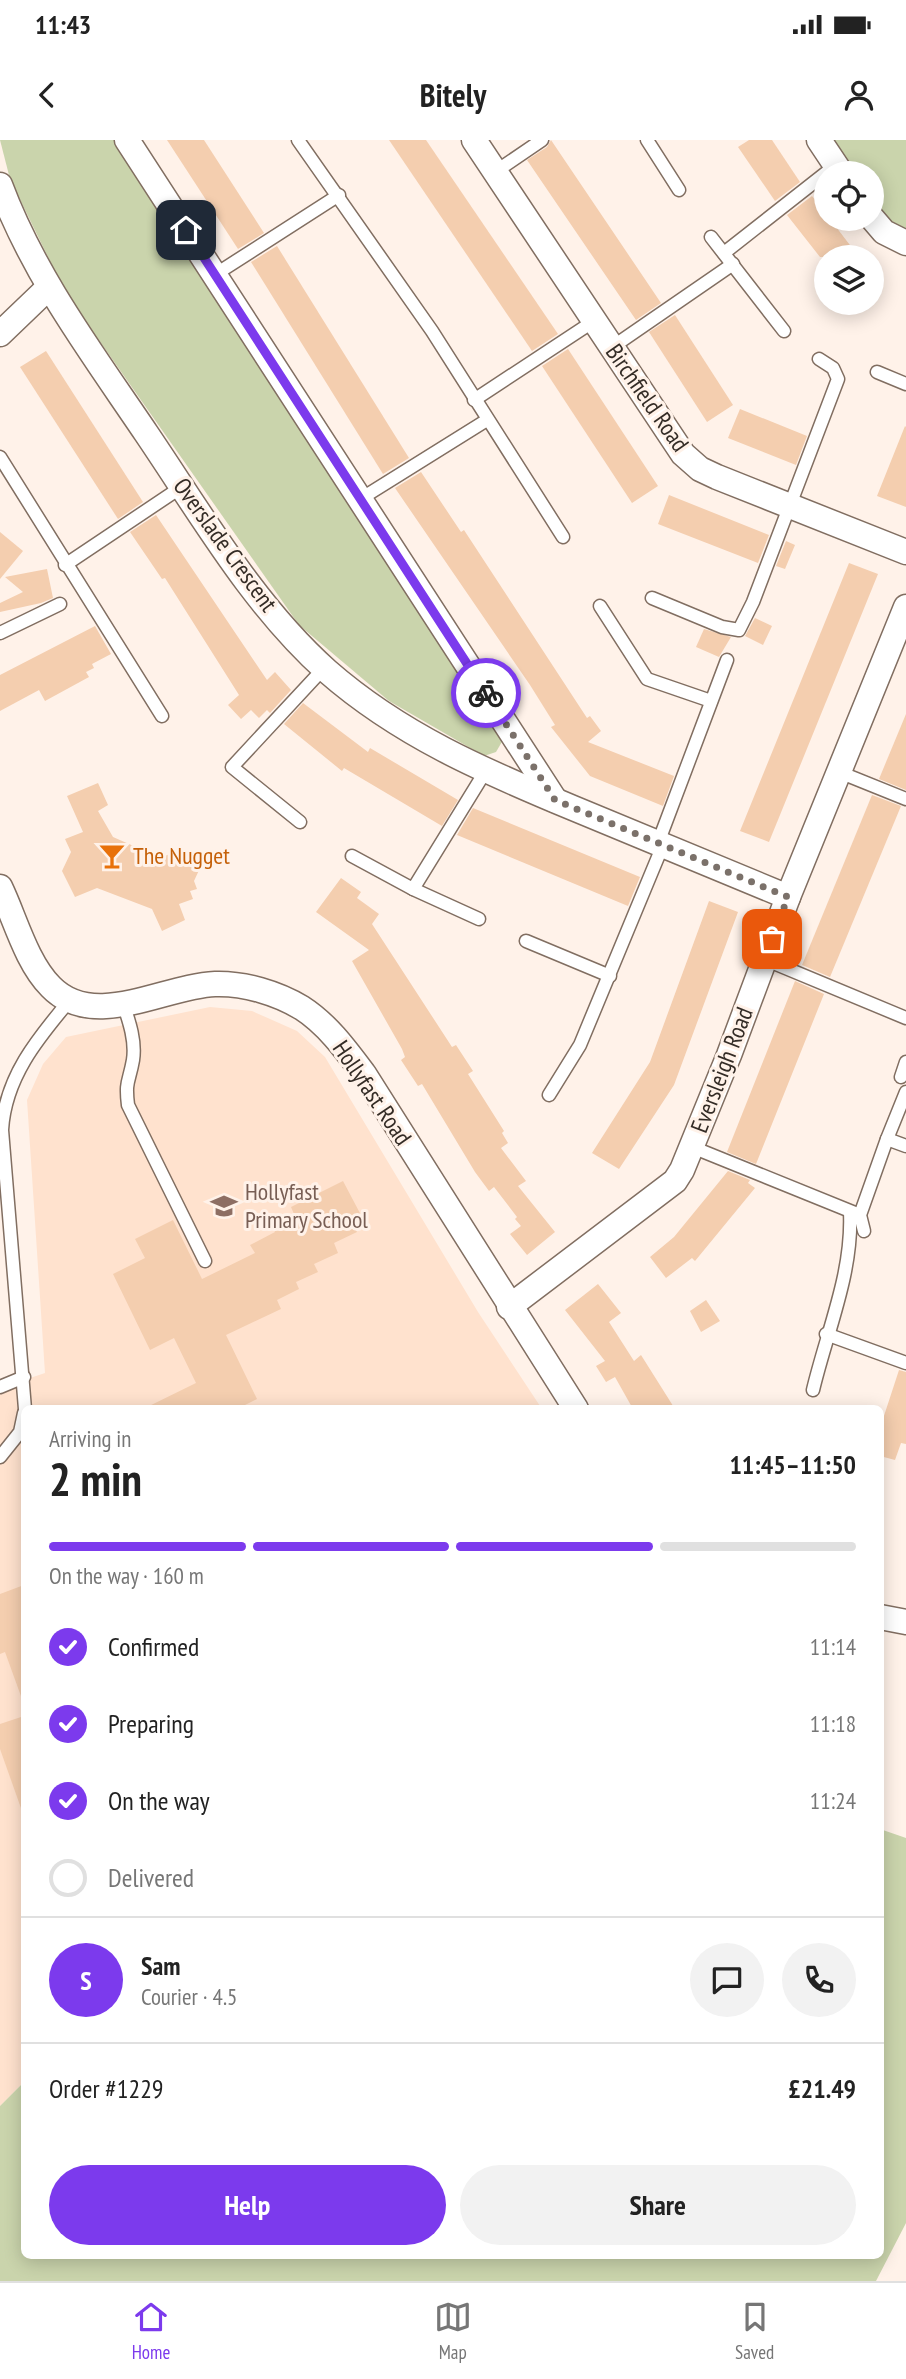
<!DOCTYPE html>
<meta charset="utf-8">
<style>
:root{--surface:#fff;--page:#f2f2f2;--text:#222;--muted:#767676;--line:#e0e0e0;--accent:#7c3aed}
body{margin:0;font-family:"PT Sans Narrow",sans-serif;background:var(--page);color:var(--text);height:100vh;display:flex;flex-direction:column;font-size:26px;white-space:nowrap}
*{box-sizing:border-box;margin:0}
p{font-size:23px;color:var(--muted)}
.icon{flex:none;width:38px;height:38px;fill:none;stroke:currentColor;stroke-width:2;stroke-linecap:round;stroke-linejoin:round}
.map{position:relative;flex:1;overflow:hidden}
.side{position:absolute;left:21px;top:1265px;width:863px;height:854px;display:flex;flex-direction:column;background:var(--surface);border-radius:10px;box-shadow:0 4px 18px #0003}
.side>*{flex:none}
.fabs{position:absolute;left:814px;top:21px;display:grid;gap:14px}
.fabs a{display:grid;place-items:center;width:70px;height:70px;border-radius:50%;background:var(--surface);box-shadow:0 4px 18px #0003;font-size:35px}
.pin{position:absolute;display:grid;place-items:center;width:60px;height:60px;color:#fff;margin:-30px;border-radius:14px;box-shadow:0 4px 10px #0006}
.courier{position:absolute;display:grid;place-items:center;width:70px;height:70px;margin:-35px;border:5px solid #7c3aed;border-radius:50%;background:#fff;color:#222;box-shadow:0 2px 9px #0007}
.summary em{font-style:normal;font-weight:800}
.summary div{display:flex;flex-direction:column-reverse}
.summary{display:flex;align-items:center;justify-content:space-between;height:119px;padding:0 28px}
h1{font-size:46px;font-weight:800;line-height:52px}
.bar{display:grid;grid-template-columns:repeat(4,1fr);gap:10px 7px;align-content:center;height:84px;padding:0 28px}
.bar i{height:9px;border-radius:5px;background:var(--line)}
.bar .current{background:var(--accent)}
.bar p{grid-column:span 4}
.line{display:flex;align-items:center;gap:18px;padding:0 28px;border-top:2px solid var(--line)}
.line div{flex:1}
.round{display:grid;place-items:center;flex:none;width:74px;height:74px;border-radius:37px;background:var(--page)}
ol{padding:0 28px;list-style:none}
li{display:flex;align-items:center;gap:21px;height:77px}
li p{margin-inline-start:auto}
li .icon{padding:7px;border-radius:50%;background:var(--accent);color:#fff;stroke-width:4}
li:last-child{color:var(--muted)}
li i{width:38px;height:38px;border:4px solid var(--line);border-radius:50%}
.primary-button{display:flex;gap:14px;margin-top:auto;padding:14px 28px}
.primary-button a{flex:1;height:80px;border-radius:42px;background:var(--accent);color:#fff;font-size:28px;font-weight:800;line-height:80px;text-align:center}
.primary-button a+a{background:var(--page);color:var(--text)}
.status{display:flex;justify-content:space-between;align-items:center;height:49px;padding:0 35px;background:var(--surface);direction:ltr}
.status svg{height:19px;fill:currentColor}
header{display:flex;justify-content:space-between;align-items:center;height:91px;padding:0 28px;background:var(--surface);font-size:32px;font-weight:800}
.menu{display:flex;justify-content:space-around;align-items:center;height:98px;border-top:2px solid var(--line);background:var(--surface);font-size:19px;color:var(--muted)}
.menu a{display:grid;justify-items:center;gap:4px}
.menu .current{color:var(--accent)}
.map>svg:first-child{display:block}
</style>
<div class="status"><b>11:43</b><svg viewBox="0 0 49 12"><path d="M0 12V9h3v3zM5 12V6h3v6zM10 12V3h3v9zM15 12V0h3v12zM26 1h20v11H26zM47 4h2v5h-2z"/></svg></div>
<header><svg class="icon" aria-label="back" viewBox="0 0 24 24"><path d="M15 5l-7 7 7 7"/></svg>Bitely<svg class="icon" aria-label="person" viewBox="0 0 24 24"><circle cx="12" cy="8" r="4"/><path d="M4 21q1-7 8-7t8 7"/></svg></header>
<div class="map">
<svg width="906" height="2141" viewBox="0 0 906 2141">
<rect width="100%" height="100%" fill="#fff2e9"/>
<!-- built -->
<polygon fill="#ffe2ce" points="210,867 252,871 297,891 325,917 478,1172 542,1269 24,1269 24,1942 0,1966 0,1248 45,1233 27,960 43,924 66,897"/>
<!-- green -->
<g fill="#cad4ac">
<polygon points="0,0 114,0 503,600 496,612 484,616 389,561 299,485 65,152 10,39"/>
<path d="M832 0H906V91C877 80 872 62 872 33H854Z"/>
<polygon points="880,1689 906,1698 906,2083 876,2141 0,2141 0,1966 24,1942 24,2116 880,2116"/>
</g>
<!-- building -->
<g fill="#f4ceaf">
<polygon points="167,0 204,0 264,93 238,109"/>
<polygon points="389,0 426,0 558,194 532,211"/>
<polygon points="551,0 661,163 636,180 527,20 547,7"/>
<polygon points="749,0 772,0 800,42 775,61 738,7"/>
<polygon points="812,56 826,74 826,79 830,79 859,117 820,117 787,75"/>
<polygon points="277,106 409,318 383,334 251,122"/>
<polygon points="675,175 733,265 707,282 649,192"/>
<polygon points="568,209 658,346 632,363 542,226"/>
<polygon points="46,211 143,362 118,379 20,227"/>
<polygon points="740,269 807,296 796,325 728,298"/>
<polygon points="905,286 906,287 906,367 877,356"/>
<polygon points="421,332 461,392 464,390 587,578 590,576 601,591 588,602 674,636 663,666 590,636 551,587 555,585 530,545 395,348"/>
<polygon points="669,355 769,395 758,423 658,384"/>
<polygon points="156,375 267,540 275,532 291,550 270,573 267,570 259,578 251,570 241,579 228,565 239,555 165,438 162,439 130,392"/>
<polygon points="0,392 23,411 0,439"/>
<polygon points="786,401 795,405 785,429 776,426"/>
<polygon points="849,423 878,434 769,702 740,691"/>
<polygon points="47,429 53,458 41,463 0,472 0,463 23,452 5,437"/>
<polygon points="755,478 772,486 763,505 745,496"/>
<polygon points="95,486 111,514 92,524 94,528 86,532 89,537 45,561 39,550 0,571 0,535"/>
<polygon points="704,489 731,497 719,517 696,507"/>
<polygon points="303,563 368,612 370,608 458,660 442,686 344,628 342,631 284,584"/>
<polygon points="906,574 906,650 879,639"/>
<polygon points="98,643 108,665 98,671 113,697 161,718 180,709 193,713 200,728 194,741 197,749 190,751 193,759 179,764 185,780 162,791 152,769 97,748 75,757 62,731 71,712 65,699 83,692 67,656"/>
<polygon points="872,655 901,666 830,837 802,825"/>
<polygon points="473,668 640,737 628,766 457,695"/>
<polygon points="341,738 361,752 357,758 379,774 372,784 452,907 456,905 473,931 468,934 504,991 502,993 508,1003 501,1008 526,1041 518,1046 555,1092 527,1115 510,1094 521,1086 515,1079 517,1077 494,1047 489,1051 475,1032 422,944 418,946 401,920 405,917 402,909 352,821 369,810 316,772"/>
<polygon points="709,761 738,772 674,945 619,1029 592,1013 650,922"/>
<polygon points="795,841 824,854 756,1024 727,1012"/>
<polygon points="728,1031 750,1040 748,1043 755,1048 695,1121 692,1118 666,1138 650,1117 674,1097"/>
<polygon points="343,1041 362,1077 352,1082 357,1092 334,1103 338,1113 314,1124 318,1132 296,1142 299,1149 277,1160 281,1169 226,1195 257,1259 237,1269 143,1269 196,1243 174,1198 150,1210 113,1134 145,1118 135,1099 173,1080 202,1139 255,1113 250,1105 275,1092 272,1085 294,1074 291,1067"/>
<polygon points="598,1144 621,1173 609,1182 634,1221 641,1215 675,1269 633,1269 615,1237 606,1242 596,1226 605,1221 565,1170"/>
<polygon points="706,1160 720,1181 701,1192 690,1171"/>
<polygon points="899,1230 906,1232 906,1304 901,1303 895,1320 880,1316 880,1288"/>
<polygon points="24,1445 24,1558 22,1559 5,1512 0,1514 0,1454"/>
<polygon points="24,1576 24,1671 22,1671 0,1609 0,1584"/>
</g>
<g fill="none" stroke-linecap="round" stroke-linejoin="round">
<!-- service casing -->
<g stroke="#816e61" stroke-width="15">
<g id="service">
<polyline points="298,0 432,191 563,397"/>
<polyline points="647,0 679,50"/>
<polyline points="495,32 542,0"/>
<polyline points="711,97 784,191"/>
<polyline points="724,113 836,25"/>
<polyline points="216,134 339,55"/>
<polyline points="611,208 733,124"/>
<polyline points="877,232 906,244"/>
<polyline points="474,260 594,181"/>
<polyline points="0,317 162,576"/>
<polyline points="362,358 487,280"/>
<polyline points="65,425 183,346"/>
<polyline points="652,458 722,487 739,490 753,462 838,239 833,228 819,219"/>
<polyline points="600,466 647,539 711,561"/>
<polyline points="0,493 60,464"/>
<polyline points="839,632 906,659"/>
<polyline points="300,682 232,627 324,528"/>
<polyline points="658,703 727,520"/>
<polyline points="352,716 413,749 485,632"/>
<polyline points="413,749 479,779"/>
<polyline points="526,801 610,836"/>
<polyline points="764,819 906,878"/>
<path d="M123 863C129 881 136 901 133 920 129 943 125 940 128 965L205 1121"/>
<polyline points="901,937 906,922"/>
<polyline points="906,952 887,999 906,1006"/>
<polyline points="549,955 580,905 663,705"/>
<polyline points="692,1007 860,1075"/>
<polyline points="864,1091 860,1075 887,999"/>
<polyline points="826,1194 906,1223"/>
<polyline points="0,1247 24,1237"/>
<path d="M813 1250C827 1191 853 1133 850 1072"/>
<path d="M25 1269 2 990C5 938 37 899 70 860"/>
<polyline points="0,1317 20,1292 24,1273"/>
</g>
</g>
<!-- minor casing -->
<g stroke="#816e61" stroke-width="27">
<g id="minor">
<polyline points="127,0 555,660"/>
<polyline points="474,0 683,314 700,329 717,337 906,412"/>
<polyline points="819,0 841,33"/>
<path d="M0 45C34 136 92 213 146 293 201 374 253 465 327 531 400 595 484 631 573 668 644 698 716 727 788 757"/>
<polyline points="872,78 884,92 906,103"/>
<polyline points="0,194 49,147"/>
<path d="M0 747C15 778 26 822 51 847 94 891 164 846 215 844 244 843 277 853 302 868 327 884 346 910 364 934L576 1269"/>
<polyline points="509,1167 675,1041 682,1030 729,915 788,757 906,467"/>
<polyline points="880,1477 906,1482"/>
</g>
</g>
<!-- service -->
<use href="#service" stroke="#fff" stroke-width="12"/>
<!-- minor -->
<use href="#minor" stroke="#fff" stroke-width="24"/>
</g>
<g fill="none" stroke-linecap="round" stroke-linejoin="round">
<!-- done -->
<polyline stroke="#7b716a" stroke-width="7" stroke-dasharray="0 12.6" points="486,553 555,660 788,757 772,799"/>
<!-- route -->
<polyline stroke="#7c3aed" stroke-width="9" points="186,90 486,553"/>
</g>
<!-- icons -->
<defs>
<g id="bar-bare" transform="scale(2.1)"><path d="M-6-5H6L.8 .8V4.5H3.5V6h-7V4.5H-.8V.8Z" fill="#e8710a" stroke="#fff2e9" stroke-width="2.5" paint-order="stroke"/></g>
<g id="school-bare" transform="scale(2.1)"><path d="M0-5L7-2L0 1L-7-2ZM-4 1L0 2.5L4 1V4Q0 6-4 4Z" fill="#8d6e63" stroke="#fff2e9" stroke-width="2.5" paint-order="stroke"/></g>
</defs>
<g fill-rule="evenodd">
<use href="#bar-bare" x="112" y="716"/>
<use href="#school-bare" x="224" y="1066"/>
</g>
<g text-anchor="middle" stroke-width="6" stroke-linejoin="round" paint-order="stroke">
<!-- street labels -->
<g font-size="24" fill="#342c26" stroke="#fff2e9">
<text transform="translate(647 258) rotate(55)" y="8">Birchfield Road</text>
<text transform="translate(225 405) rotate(54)" y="8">Overslade Crescent</text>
<text transform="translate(722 930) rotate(-69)" y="8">Eversleigh Road</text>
<text transform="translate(372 953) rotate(56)" y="8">Hollyfast Road</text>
</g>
<!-- food labels -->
<g font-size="24" fill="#c56008" stroke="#fff2e9" text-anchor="start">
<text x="133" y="724">The Nugget</text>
</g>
<!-- education labels -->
<g font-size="24" fill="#785e54" stroke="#fff2e9" text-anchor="start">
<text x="245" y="1060">Hollyfast<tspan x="245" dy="28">Primary School</tspan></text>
</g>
</g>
</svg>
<div class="fabs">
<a><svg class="icon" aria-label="locate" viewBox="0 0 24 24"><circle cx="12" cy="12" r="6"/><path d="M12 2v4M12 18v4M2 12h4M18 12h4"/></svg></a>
<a><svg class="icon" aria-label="layers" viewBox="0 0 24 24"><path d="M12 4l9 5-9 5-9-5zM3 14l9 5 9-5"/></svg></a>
</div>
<div class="pin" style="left:772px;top:799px;background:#ea580c"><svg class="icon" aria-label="bag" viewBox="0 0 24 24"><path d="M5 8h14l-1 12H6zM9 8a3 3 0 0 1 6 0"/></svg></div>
<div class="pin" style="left:186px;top:90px;background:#1f2937"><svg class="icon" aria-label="home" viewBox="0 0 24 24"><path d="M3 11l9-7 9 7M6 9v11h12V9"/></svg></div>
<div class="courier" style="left:486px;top:553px"><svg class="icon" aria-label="bike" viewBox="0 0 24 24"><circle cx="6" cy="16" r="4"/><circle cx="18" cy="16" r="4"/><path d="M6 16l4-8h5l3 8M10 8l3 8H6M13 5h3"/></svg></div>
<section class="side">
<div class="summary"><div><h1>2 min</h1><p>Arriving in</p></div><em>11:45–11:50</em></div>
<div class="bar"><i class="current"></i><i class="current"></i><i class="current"></i><i></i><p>On the way · 160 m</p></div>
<ol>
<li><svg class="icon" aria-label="check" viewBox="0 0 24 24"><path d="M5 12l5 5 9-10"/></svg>Confirmed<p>11:14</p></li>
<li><svg class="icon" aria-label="check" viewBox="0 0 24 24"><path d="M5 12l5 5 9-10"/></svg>Preparing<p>11:18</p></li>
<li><svg class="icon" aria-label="check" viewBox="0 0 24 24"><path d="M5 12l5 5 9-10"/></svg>On the way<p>11:24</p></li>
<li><i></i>Delivered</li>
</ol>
<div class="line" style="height:126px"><b class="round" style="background:var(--accent);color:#fff">S</b><div><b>Sam</b><p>Courier · 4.5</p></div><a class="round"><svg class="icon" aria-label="chat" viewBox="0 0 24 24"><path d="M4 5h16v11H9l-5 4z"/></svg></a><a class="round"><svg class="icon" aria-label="phone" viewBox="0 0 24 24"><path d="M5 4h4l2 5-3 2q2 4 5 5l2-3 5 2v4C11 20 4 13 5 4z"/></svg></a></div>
<div class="line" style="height:91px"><div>Order #1229</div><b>£21.49</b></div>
<div class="primary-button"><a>Help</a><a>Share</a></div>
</section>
</div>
<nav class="menu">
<a class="current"><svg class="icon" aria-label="home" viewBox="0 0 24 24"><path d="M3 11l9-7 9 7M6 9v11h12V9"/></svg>Home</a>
<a><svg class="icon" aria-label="map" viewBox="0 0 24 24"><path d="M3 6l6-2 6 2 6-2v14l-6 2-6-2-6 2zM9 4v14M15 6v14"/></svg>Map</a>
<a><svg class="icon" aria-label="saved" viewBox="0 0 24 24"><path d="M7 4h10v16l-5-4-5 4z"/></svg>Saved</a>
</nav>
